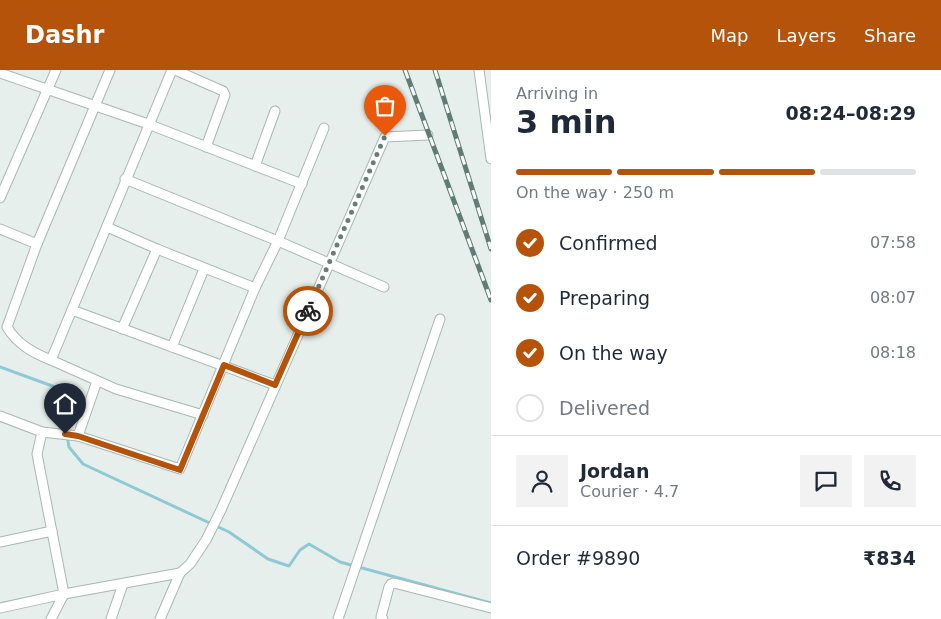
<!DOCTYPE html>
<meta charset="utf-8">
<style>
:root{--surface:#fff;--page:#f2f2f3;--text:#1f2937;--muted:#747a83;--line:#e0e1e3;--accent:#b45309}
body{margin:0;font-family:"DejaVu Sans",sans-serif;background:var(--page);color:var(--text);height:100vh;display:flex;flex-direction:column;font-size:19px;white-space:nowrap}
*{box-sizing:border-box;margin:0}
p{font-size:16px;color:var(--muted)}
.icon{flex:none;width:28px;height:28px;fill:none;stroke:currentColor;stroke-width:2;stroke-linecap:round;stroke-linejoin:round}
.map{position:relative;flex:1;overflow:hidden}
.panel{display:flex;flex-direction:column;background:var(--surface);width:450px}
.panel>*{flex:none}
.pin{position:absolute;display:grid;place-items:center;width:42px;height:42px;color:#fff;margin:-51px -21px;border-radius:50% 50% 50% 0;rotate:-45deg;box-shadow:0 0 5px #0007}
.pin .icon{rotate:45deg}
.courier{position:absolute;display:grid;place-items:center;width:50px;height:50px;margin:-25px;border:4px solid #b45309;border-radius:50%;background:#fff;color:#222;box-shadow:0 1px 6px #0007}
.overview em{font-style:normal;font-weight:800}
.overview div{display:flex;flex-direction:column-reverse}
.overview{display:flex;align-items:center;justify-content:space-between;height:85px;padding:0 25px}
h1{font-size:32px;font-weight:800;line-height:38px}
.bar{display:grid;grid-template-columns:repeat(4,1fr);gap:8px 5px;align-content:center;height:60px;padding:0 25px}
.bar i{height:6px;border-radius:4px;background:var(--line)}
.bar .on{background:var(--accent)}
.bar p{grid-column:span 4}
.line{display:flex;align-items:center;gap:12px;padding:0 25px;border-top:1px solid var(--line)}
.line div{flex:1}
.round{display:grid;place-items:center;flex:none;width:52px;height:52px;border-radius:0px;background:var(--page)}
ol{padding:0 25px;list-style:none}
li{display:flex;align-items:center;gap:15px;height:55px}
li p{margin-inline-start:auto}
li .icon{padding:5px;border-radius:50%;background:var(--accent);color:#fff;stroke-width:4}
li:last-child{color:var(--muted)}
li i{width:28px;height:28px;border:2px solid var(--line);border-radius:50%}
header{display:flex;align-items:center;gap:30px;box-sizing:border-box;height:70px;padding:0 25px;background:var(--accent);color:#fff}
header strong{font-size:24px}
nav{display:flex;gap:28px;margin-inline-start:auto;font-size:18px}
main{display:flex;flex:1;min-height:0}
.map>svg:first-child{display:block}
</style>
<header>
<strong>Dashr</strong>
<nav><a>Map</a><a>Layers</a><a>Share</a></nav>
</header>
<main>
<div class="map">
<svg width="491" height="549" viewBox="0 0 491 549">
<rect width="100%" height="100%" fill="#e6efeb"/>
<g fill="none" stroke-linecap="round" stroke-linejoin="round">
<!-- stream -->
<polyline stroke="#8ec9d4" stroke-width="3" points="0,297 55,317 64,326 63,342 69,377 83,394 229,462 268,489 289,496 300,480 309,474 340,492 491,533"/>
<!-- minor casing -->
<g stroke="#a8b8b2" stroke-width="11">
<g id="minor">
<path d="M110 0 37 174 7 257C17 274 33 283 51 290L172 0"/>
<polyline points="175,0 223,21 225,25 206,77"/>
<polyline points="479,0 491,89"/>
<polyline points="0,3 148,54 302,114"/>
<polyline points="255,96 275,41"/>
<polyline points="125,109 278,171 384,217"/>
<polyline points="0,128 56,0"/>
<polyline points="107,157 157,179 255,218"/>
<polyline points="0,159 37,174"/>
<polyline points="72,240 275,315"/>
<polyline points="122,259 157,179"/>
<polyline points="172,277 204,199"/>
<polyline points="51,290 116,319 203,345"/>
<polyline points="0,346 42,362 78,366 180,399 255,218 278,171 324,58"/>
<polyline points="42,362 37,384 64,524 180,503"/>
<polyline points="78,366 97,311"/>
<polyline points="0,472 52,461"/>
<polyline points="0,538 64,524 51,549"/>
<polyline points="111,549 123,514"/>
<polyline points="160,549 180,503 190,494 206,470 221,440 385,67 428,65"/>
<polyline points="338,549 440,249"/>
<polyline points="383,549 381,547 389,517 391,514 394,513 491,538"/>
</g>
</g>
<!-- minor -->
<use href="#minor" stroke="#fff" stroke-width="9"/>
<!-- rail casing -->
<g stroke="#5f7d75" stroke-width="5">
<g id="rail">
<polyline points="405,0 491,230"/>
<polyline points="435,0 491,179"/>
</g>
</g>
<!-- rail -->
<use href="#rail" stroke="#f7fbf9" stroke-width="3" stroke-dasharray="9" stroke-linecap="butt"/>
</g>
<g fill="none" stroke-linecap="round" stroke-linejoin="round">
<!-- done -->
<polyline stroke="#687f78" stroke-width="5" stroke-dasharray="0 9" points="308,241 385,66"/>
<!-- route -->
<polyline stroke="#b45309" stroke-width="6" points="65,364 78,366 180,400 224,295 275,315 308,241"/>
</g>
</svg>
<div class="pin" style="left:385px;top:66px;background:#ea580c"><svg class="icon" aria-label="bag" viewBox="0 0 24 24"><path d="M5 8h14l-1 12H6zM9 8a3 3 0 0 1 6 0"/></svg></div>
<div class="pin" style="left:65px;top:364px;background:#1f2937"><svg class="icon" aria-label="home" viewBox="0 0 24 24"><path d="M3 11l9-7 9 7M6 9v11h12V9"/></svg></div>
<div class="courier" style="left:308px;top:241px"><svg class="icon" aria-label="bike" viewBox="0 0 24 24"><circle cx="6" cy="16" r="4"/><circle cx="18" cy="16" r="4"/><path d="M6 16l4-8h5l3 8M10 8l3 8H6M13 5h3"/></svg></div>
</div>
<section class="panel">
<div class="overview"><div><h1>3 min</h1><p>Arriving in</p></div><em>08:24–08:29</em></div>
<div class="bar"><i class="on"></i><i class="on"></i><i class="on"></i><i></i><p>On the way · 250 m</p></div>
<ol>
<li><svg class="icon" aria-label="check" viewBox="0 0 24 24"><path d="M5 12l5 5 9-10"/></svg>Confirmed<p>07:58</p></li>
<li><svg class="icon" aria-label="check" viewBox="0 0 24 24"><path d="M5 12l5 5 9-10"/></svg>Preparing<p>08:07</p></li>
<li><svg class="icon" aria-label="check" viewBox="0 0 24 24"><path d="M5 12l5 5 9-10"/></svg>On the way<p>08:18</p></li>
<li><i></i>Delivered</li>
</ol>
<div class="line" style="height:90px"><a class="round"><svg class="icon" aria-label="person" viewBox="0 0 24 24"><circle cx="12" cy="8" r="4"/><path d="M4 21q1-7 8-7t8 7"/></svg></a><div><b>Jordan</b><p>Courier · 4.7</p></div><a class="round"><svg class="icon" aria-label="chat" viewBox="0 0 24 24"><path d="M4 5h16v11H9l-5 4z"/></svg></a><a class="round"><svg class="icon" aria-label="phone" viewBox="0 0 24 24"><path d="M5 4h4l2 5-3 2q2 4 5 5l2-3 5 2v4C11 20 4 13 5 4z"/></svg></a></div>
<div class="line" style="height:65px"><div>Order #9890</div><b>₹834</b></div>
</section>
</main>
